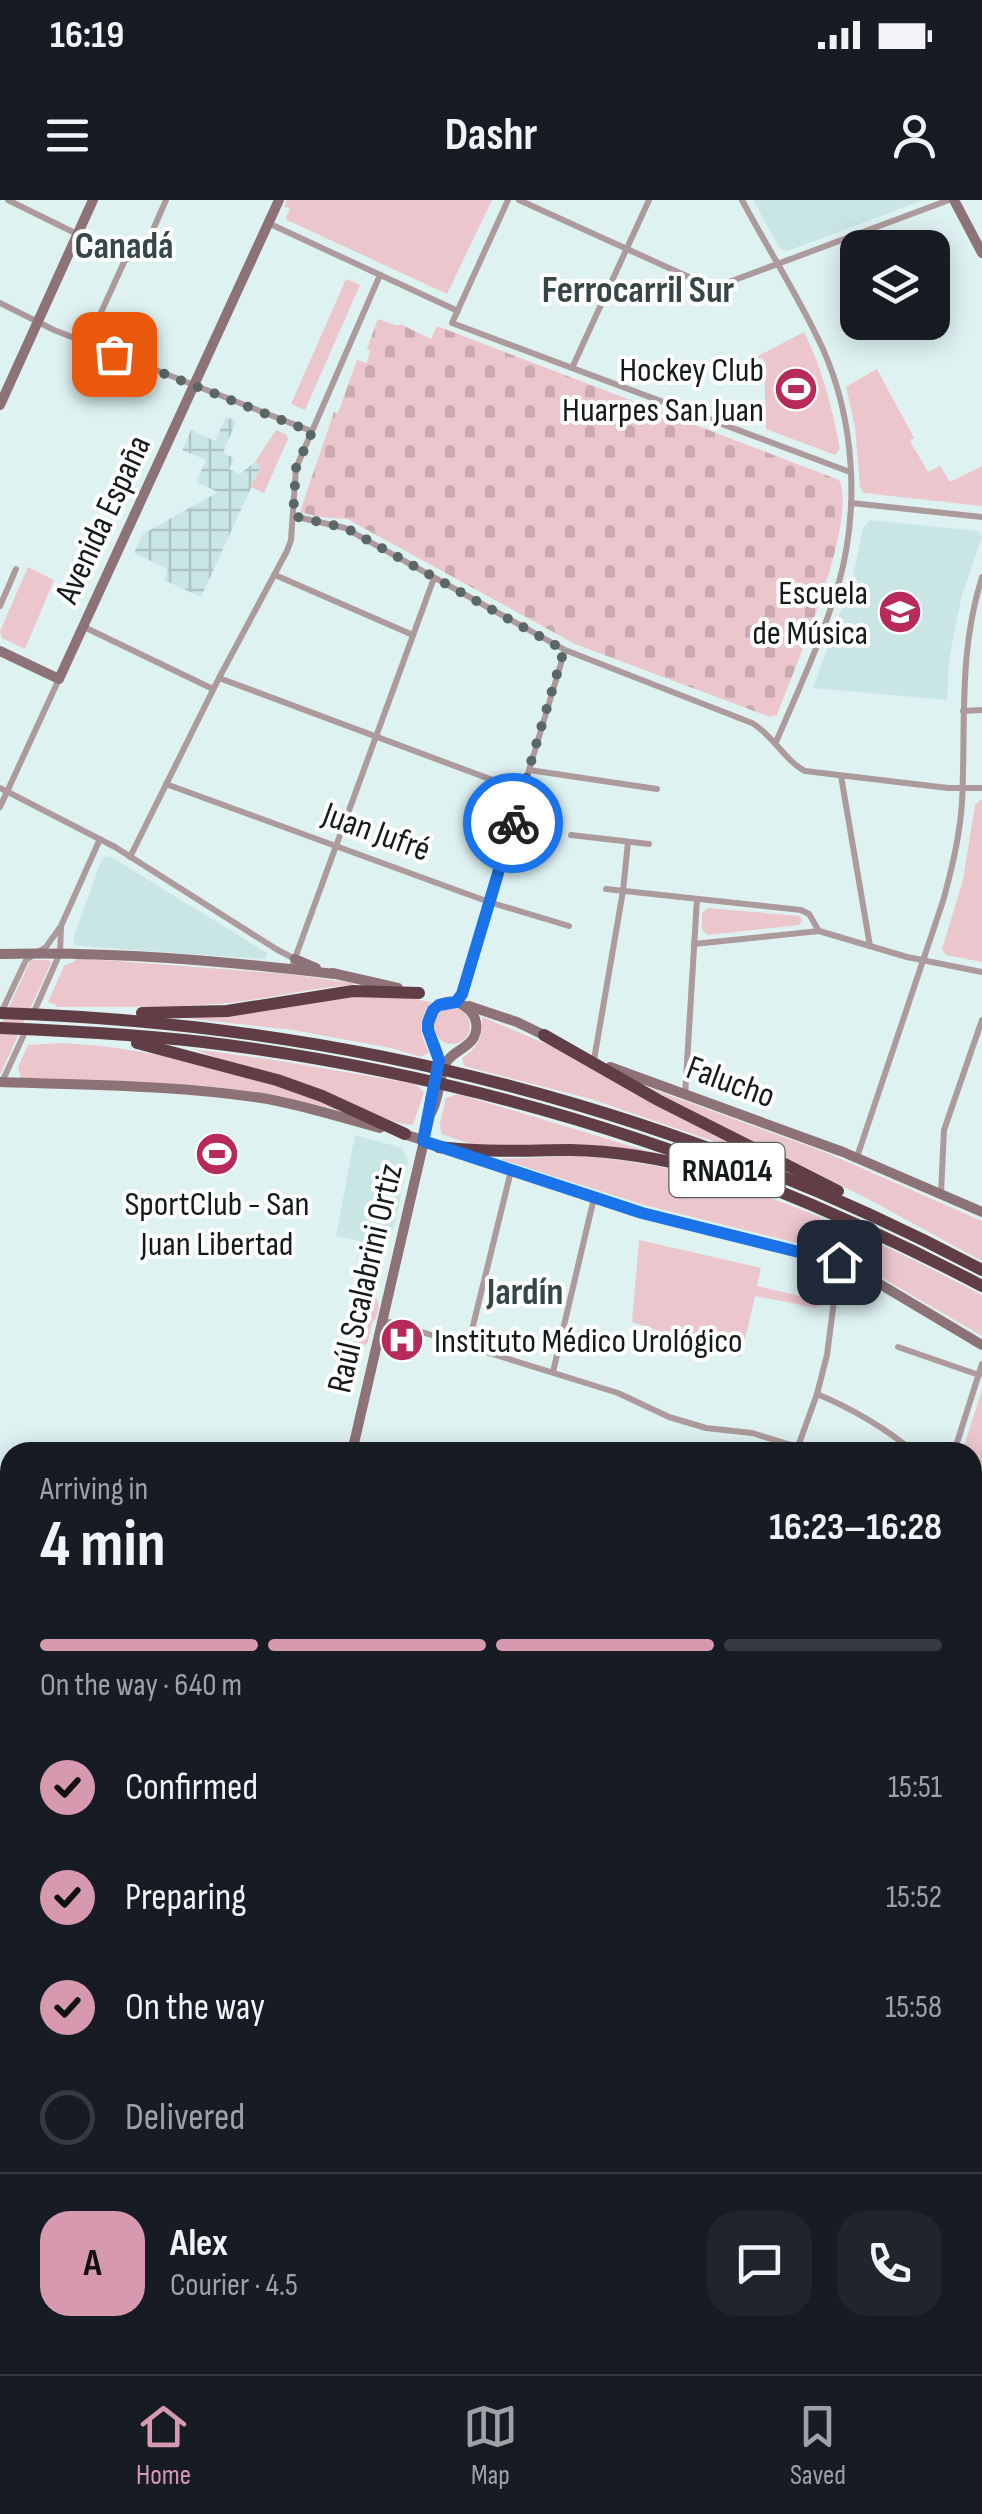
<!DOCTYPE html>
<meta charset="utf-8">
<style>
:root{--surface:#171b24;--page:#20242c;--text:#f1f3f6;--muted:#9ea1a6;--line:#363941;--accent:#d799b0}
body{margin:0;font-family:"Sofia Sans Condensed",sans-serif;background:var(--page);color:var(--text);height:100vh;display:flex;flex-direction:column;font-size:38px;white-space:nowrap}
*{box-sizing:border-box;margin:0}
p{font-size:32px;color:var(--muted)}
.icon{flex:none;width:55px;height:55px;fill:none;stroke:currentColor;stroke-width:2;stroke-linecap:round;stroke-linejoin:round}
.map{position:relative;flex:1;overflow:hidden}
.panel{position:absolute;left:0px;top:1242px;width:982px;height:932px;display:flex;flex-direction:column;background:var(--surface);border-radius:30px 30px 0 0;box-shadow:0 5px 25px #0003}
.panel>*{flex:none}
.controls{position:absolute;left:840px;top:30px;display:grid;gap:20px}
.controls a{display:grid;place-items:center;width:110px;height:110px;border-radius:20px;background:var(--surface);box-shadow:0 5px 25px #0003;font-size:50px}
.pin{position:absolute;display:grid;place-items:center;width:85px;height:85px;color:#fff;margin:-42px;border-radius:20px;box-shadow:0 5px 15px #0006}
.courier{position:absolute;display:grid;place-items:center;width:100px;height:100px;margin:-50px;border:8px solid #1a73e8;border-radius:50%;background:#fff;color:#222;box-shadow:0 2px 12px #0007}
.headline em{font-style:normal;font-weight:700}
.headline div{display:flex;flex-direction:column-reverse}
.headline{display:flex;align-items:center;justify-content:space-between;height:170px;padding:0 40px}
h1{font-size:65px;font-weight:700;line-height:75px}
.bar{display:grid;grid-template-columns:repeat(4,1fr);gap:15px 10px;align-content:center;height:120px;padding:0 40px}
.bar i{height:12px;border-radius:8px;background:var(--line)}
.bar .on{background:var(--accent)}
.bar p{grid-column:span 4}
.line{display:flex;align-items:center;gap:25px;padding:0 40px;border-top:2px solid var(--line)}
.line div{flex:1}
.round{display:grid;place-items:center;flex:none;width:105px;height:105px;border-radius:30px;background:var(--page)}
ol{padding:0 40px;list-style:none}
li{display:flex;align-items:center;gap:30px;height:110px}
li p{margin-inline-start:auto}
li .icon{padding:10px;border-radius:50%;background:var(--accent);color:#111;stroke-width:4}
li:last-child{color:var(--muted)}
li i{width:55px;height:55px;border:5px solid var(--line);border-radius:50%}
.status{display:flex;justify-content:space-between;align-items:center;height:70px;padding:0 50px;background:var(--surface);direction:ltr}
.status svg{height:28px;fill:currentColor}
header{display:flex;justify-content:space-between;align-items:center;height:130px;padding:0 40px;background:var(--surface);font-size:45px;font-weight:700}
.dock{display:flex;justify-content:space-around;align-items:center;height:140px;border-top:2px solid var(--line);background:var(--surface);font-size:28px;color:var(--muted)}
.dock a{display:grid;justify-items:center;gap:5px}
.dock .on{color:var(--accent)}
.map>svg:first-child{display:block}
</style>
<div class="status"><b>16:19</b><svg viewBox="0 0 49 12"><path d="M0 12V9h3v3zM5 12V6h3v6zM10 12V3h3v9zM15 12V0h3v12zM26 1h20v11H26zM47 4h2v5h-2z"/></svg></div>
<header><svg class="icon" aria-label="menu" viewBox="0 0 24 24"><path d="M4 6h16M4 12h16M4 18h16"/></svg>Dashr<svg class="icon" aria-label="person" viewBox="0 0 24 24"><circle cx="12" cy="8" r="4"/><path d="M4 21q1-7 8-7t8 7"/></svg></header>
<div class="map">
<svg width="982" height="2174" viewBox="0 0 982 2174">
<defs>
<pattern id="industrial-grid" width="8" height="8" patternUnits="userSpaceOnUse" patternTransform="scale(2.5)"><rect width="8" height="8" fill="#c9e6e5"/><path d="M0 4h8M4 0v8" fill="none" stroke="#acc5c4"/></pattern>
<pattern id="cemetery-stones" width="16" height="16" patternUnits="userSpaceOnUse" patternTransform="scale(2.5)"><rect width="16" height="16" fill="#ecc6cd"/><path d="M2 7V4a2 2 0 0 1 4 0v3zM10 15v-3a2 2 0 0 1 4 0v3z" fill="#caaaaf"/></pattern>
</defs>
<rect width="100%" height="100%" fill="#dff2f2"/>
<!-- built -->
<g fill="#c9e6e5">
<polygon points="753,0 923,0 788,51 780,49"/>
<polygon points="870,320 979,331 982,337 962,395 955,428 949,461 947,500 813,488 853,377 863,328"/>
<polygon points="110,656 267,753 265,759 76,746 73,739 98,669 103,658"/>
<polygon points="355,935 402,948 408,960 394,1028 390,1033 385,1054 360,1047 360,1041 336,1036"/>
</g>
<!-- industrial -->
<polygon fill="url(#industrial-grid)" points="226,217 236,221 223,253 234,258 229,269 240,274 255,262 261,266 201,397 164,380 168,369 134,353 143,334 218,292 196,282 206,260 182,250 191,230 215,241"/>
<!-- green -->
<g fill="#ecc6cd">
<polygon points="287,0 492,0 447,94 287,20 286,18 290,8 284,7"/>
<polygon points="346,79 360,85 305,210 291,204"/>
<path d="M804 132C823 170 832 208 840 249L835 255 766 229 764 159 756 157Z"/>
<polygon points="877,169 914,238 910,241 928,272 940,266 950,282 982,266 982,306 864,293 860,287 855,227 846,187"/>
<polygon points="276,230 287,235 288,239 264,293 251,287 261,267 255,262"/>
<polygon points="28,367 54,380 25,449 2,438 0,431"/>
<polygon points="980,600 982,600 982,762 946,755 942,749 963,680 975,605"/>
<polygon points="708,708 800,716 802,721 799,725 708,735 702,730 702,713"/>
<path d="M75 758 288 774 353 783 352 785C313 788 275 797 236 802 176 809 116 806 56 807V805L48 802 64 766 75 761Z"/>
<polygon points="33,760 49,760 51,763 0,875 0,827 30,761"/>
<path d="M397 796 431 802C418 819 419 834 429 852L421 857 391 848 293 830 184 818 316 798Z"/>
<circle cx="452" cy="826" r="18"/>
<path d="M482 817 556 848 762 958 591 899 464 866 462 858C478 848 483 836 482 817Z"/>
<path d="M62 843C156 848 265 876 351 913L281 896 217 887 21 878 18 867 28 845Z"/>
<polygon points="193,849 275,860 415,884 424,892 413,925 399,923"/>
<polygon points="644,886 827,953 982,1021 982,1061 870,1000"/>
<polygon points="458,894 667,957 474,945 441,934 440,923 446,898"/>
<path d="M578 956C723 965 855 1029 982 1095V1136L841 1054 644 1005 500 959Z"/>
<polygon points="639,1040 761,1068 757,1086 822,1101 822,1106 818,1105 817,1108 755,1096 741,1157 632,1122"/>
<polygon points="374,1056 384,1059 376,1097 379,1107 376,1118 372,1123 368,1142 355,1157 348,1183 344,1188 371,1058"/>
<polygon points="982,1190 982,1315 973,1302 972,1252 962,1252"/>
<polygon points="972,1729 982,1733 982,1931 972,1927"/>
</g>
<!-- cemetery -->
<path fill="url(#cemetery-stones)" d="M378 119 398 126 400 124 431 139 437 126 839 280C859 320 794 470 777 515L770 517 575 444 347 319 319 317 300 312 334 212 338 213 357 160 367 163 370 151 367 149Z"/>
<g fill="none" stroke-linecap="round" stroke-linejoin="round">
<!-- street -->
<g stroke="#ad9a9d" stroke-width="6">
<polyline points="8,0 77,34"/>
<polyline points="508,0 452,123 850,272"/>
<polyline points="519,0 713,88 949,0"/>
<path d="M742 0C768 49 799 97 822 147 855 220 860 309 838 386 822 439 798 491 776 542"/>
<polyline points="268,23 458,111"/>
<polyline points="0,103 54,130 311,231"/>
<polyline points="87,143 125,60 142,55 166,0"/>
<polyline points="572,168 649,0"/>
<polyline points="851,303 982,317"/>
<path d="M293 316 345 328 565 450 752 523C773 535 784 560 805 571L948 588H982"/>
<polyline points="275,375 413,435"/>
<polyline points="0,406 16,369"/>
<polyline points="84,427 213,489"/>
<polyline points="219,478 522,591"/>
<polyline points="963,511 982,510"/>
<polyline points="529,570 657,589"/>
<polyline points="841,576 870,746"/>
<polyline points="166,584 489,702 569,726"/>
<polyline points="0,588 115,647 276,749 295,759"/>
<polyline points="0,607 59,479"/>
<polyline points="571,635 649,644"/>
<polyline points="130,657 219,478 287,351 291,340 296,268 380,75"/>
<polyline points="606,689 801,710 809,714 819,731"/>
<polyline points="694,744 819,731 907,757 982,772"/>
<polyline points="291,769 434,378"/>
<polyline points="456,802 462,794 565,450"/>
<polyline points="1,813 26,760 46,747 61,726 100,639"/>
<polyline points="33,814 60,753 61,727"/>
<polyline points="594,860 623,691 628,642"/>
<polyline points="2,882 26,830"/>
<polyline points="685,895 697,699"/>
<path d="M857 957 943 701C952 669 960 636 962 602 966 525 958 453 982 377"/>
<polyline points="941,993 944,930 982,820"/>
<polyline points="383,1120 618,1193 669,1217 706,1228 752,1233 798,1247"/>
<polyline points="468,1146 511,971"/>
<polyline points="898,1147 979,1175"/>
<polyline points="553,1172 594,998"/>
<path d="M817 1194C853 1209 884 1227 914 1252"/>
<polyline points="796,1252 817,1194 827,1155 839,1062"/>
<polyline points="954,1252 982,1164"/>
<polyline points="972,1316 982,1329"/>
<polyline points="0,1464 10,1443"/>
<polyline points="0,1517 10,1522"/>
<polyline points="0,1678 10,1682"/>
<polyline points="972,1697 982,1673"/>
<polyline points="0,1810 10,1812"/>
<polyline points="972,1990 982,1990"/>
<polyline points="0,1999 10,2004"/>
<polyline points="0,2056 10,2074"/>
<polyline points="972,2086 982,2088"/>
<polyline points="155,2165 172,2174"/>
<polyline points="449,2165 466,2174"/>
<polyline points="595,2165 612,2174"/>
<polyline points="684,2165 701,2174"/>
<polyline points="764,2165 803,2174"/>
<polyline points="962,2165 982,2169"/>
<polyline points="85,2167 99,2174"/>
<polyline points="427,2174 432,2165"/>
<polyline points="742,2174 744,2165"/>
<polyline points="826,2174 829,2165"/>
</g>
<!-- secondary -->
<g stroke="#8d7277" stroke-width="10">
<polyline points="954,0 982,53"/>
<polyline points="0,205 93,0"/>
<polyline points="0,451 59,479 279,0"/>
<path d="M0 754C112 751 224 761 334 774"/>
<polyline points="295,759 316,768"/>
<polyline points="332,773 398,788"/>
<polyline points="469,806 517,822 550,838"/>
<polyline points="610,867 843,952 982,1012"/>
<path d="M0 882C89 885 180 885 268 899 306 906 343 918 380 928"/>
<polyline points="401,933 642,1013 833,1060 868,1077 982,1145"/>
<path d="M352 1252 430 915C440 899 438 879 446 863 452 851 468 849 474 837 486 812 451 789 433 810 418 828 439 843 439 861 438 880 427 896 430 915"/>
<polyline points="0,1420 10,1428"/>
<polyline points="972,1713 982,1718"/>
<polyline points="340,2174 345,2165"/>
</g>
<!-- highway -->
<g stroke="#613e45" stroke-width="12">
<path d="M0 813C345 824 676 908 982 1070"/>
<polyline points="142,813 227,811 353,791 419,793"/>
<path d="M0 828C76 831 152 835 227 845 491 880 746 961 982 1086"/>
<polyline points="544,835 658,900 838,991"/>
<polyline points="137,843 277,880 322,896 405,934"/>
<path d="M439 947C483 953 526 950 571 950 618 951 663 959 709 971"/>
</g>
</g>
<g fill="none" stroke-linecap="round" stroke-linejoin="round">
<!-- done -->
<polyline stroke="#5b6666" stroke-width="10" stroke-dasharray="0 18" points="114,154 312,232 296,268 293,316 346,328 564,450 513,623"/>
<!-- route -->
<polyline stroke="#1a73e8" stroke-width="12" points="513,623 462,794 456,802 439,805 433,810 428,823 428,830 439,860 423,941 642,1013 839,1062"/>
</g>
<!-- icons -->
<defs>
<g id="stadium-disc" transform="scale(2.25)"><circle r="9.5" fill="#b82a5a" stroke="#fff"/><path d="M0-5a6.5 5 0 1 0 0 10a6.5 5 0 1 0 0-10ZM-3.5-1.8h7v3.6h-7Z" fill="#fff"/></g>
<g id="university-disc" transform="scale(2.25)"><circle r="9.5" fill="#b82a5a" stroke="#fff"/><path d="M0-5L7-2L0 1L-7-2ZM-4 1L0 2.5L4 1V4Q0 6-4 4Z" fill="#fff"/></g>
<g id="hospital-disc" transform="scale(2.25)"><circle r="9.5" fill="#b82a5a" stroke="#fff"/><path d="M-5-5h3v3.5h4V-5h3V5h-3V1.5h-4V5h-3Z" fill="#fff"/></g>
</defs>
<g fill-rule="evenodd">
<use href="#stadium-disc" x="796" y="189"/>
<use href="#university-disc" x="900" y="412"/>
<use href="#stadium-disc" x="217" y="954"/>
<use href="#hospital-disc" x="402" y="1140"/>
</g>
<g text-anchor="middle" stroke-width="8" stroke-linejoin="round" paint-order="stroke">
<!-- shield labels -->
<rect fill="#fff" stroke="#5a5f5f" stroke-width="2.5" x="669.5" y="943" width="115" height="54" rx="8"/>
<g font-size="32" font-weight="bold" fill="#141b1a">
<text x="727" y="981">RNA014</text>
</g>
<!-- poi labels -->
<g font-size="35" fill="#141b1a" stroke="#fff" text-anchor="end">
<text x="764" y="181">Hockey Club<tspan x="764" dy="40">Huarpes San Juan</tspan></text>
<text x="868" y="404">Escuela<tspan x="868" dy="40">de Música</tspan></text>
<text x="217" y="1015" text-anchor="middle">SportClub - San<tspan x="217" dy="40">Juan Libertad</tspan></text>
<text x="434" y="1152" text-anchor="start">Instituto Médico Urológico</text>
</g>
<!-- street labels -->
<g font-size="35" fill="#141b1a" stroke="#fff">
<text transform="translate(102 319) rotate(-65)" y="12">Avenida España</text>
<text transform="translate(377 631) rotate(20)" y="12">Juan Jufré</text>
<text transform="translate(731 881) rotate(20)" y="12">Falucho</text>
<text transform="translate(364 1078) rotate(-77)" y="12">Raúl Scalabrini Ortiz</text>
</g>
<!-- neighbourhood labels -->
<g font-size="38" font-weight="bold" fill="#374747" stroke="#fff">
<text x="124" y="58">Canadá</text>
<text x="638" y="102">Ferrocarril Sur</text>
<text x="525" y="1104">Jardín</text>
</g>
</g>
</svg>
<div class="controls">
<a><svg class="icon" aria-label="layers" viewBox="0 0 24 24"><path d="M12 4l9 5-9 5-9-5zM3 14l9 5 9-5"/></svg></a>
</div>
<div class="pin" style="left:114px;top:154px;background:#ea580c"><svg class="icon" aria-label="bag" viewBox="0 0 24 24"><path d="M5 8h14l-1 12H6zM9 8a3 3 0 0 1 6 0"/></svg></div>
<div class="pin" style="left:839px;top:1062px;background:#1f2937"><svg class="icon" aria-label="home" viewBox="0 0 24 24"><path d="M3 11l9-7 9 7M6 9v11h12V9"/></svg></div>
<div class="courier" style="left:513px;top:623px"><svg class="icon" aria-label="bike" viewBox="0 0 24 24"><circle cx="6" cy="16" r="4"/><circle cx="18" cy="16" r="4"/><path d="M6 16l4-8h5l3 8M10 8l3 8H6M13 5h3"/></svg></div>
<section class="panel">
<div class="headline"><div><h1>4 min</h1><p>Arriving in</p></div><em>16:23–16:28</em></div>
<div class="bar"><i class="on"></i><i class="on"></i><i class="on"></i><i></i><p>On the way · 640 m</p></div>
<ol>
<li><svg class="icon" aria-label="check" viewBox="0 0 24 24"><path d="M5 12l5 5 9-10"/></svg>Confirmed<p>15:51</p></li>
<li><svg class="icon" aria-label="check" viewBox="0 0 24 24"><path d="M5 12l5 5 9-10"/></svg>Preparing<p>15:52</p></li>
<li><svg class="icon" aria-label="check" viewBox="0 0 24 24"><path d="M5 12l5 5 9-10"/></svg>On the way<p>15:58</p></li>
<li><i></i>Delivered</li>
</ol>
<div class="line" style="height:180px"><b class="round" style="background:var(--accent);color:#111">A</b><div><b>Alex</b><p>Courier · 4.5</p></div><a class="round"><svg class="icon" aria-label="chat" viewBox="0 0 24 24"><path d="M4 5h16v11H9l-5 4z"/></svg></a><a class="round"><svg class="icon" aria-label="phone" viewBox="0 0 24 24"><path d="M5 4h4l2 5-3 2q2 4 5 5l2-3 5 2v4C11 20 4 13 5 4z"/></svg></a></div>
</section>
</div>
<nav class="dock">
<a class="on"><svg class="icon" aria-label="home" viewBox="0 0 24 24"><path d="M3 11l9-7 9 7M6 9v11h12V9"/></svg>Home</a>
<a><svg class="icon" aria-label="map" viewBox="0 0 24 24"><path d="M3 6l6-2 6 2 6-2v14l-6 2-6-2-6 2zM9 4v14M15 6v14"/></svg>Map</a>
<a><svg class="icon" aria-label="saved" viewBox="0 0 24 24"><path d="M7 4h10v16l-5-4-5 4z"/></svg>Saved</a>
</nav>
